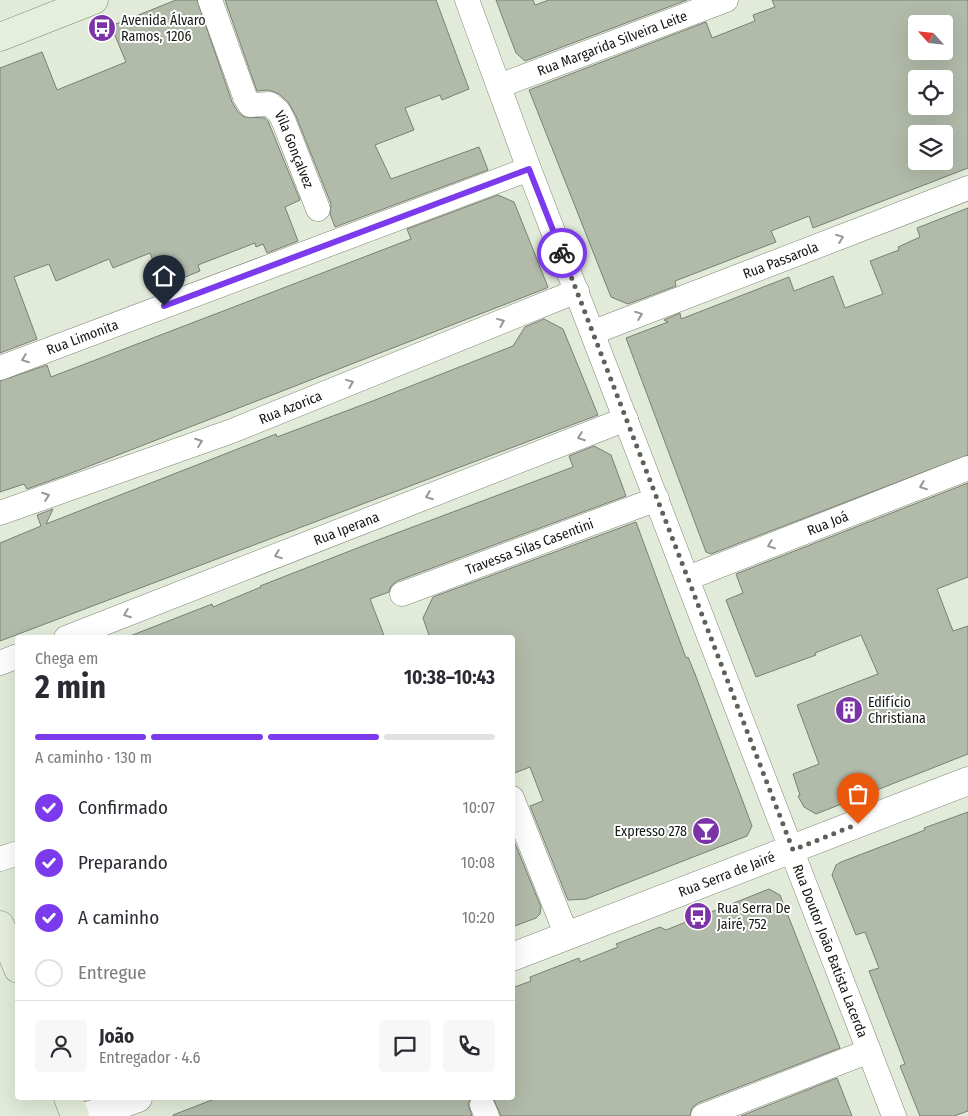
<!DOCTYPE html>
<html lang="pt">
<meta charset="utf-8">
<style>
:root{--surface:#fff;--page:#f7f7f7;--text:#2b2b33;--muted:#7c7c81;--line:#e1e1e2;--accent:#7c3aed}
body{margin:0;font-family:"Fira Sans Condensed",sans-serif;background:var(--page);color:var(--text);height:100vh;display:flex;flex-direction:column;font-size:19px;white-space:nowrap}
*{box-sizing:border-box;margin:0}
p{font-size:16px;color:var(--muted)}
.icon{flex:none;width:28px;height:28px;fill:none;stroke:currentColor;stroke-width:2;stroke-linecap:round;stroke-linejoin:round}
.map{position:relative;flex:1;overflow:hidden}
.panel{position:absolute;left:15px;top:635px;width:500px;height:465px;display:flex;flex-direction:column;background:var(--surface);border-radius:5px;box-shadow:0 5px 20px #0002}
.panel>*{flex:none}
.needle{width:32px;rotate:297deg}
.controls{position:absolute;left:908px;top:15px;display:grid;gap:10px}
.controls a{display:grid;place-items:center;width:45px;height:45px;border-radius:5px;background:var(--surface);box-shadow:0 5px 20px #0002;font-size:25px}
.pin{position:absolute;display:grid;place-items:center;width:42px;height:42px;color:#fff;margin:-51px -21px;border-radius:50% 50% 50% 0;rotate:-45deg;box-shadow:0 0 5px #0007}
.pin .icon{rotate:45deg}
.courier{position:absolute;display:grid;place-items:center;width:50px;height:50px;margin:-25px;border:4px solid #7c3aed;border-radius:50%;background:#fff;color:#222;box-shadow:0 1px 6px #0007}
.headline em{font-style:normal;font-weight:700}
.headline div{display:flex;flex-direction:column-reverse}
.headline{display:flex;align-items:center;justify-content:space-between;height:85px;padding:0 20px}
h1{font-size:32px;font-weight:700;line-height:38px}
.bar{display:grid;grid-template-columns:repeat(4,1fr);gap:8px 5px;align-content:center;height:60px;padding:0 20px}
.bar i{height:6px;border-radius:4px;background:var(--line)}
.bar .selected{background:var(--accent)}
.bar p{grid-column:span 4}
.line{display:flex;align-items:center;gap:12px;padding:0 20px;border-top:1px solid var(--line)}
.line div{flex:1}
.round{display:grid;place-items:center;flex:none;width:52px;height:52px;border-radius:5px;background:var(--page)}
ol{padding:0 20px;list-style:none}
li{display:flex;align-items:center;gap:15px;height:55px}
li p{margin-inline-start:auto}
li .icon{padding:5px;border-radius:50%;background:var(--accent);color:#fff;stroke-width:4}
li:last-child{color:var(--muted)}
li i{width:28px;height:28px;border:2px solid var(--line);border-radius:50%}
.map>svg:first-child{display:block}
</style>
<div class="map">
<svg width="968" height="1116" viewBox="0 0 968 1116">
<rect width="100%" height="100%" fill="#e2ebda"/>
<!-- building -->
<g fill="#b2bbaa" stroke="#798172" fill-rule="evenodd">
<polygon points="176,0 197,0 232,102 238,112 244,117 265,118 268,121 300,200 285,207 298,241 267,253 263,244 256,247 255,243 198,265 200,271 163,286 150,253 113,268 109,259 56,281 49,264 14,277 37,339 0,353 0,68 42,52 57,90 126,62 111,26"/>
<polygon points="225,0 436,0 469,89 442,100 440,95 405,108 414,130 375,145 391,179 479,147 488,170 335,227 330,214 331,204 296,116 288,102 279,94 269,90 257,91"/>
<polygon points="496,0 533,0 535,5 549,0 687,0 525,61 516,53"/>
<path d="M772 0H968V168L813 228 809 216 771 231 776 242 675 281 676 286 628 304 611 297 529 90 706 22 712 38 755 21 753 15 775 7ZM916 24H944V51H916ZM916 79H944V106H916ZM916 134H944V161H916Z"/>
<polygon points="498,195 514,202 548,287 547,288 69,474 27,489 24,484 0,492 0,381 47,365 51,377 411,239 407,229"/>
<polygon points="968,208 968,455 711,554 706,552 626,338 668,322 664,320 680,313 681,319 789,277 794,291 833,276 845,308 883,294 870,261 899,250 898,247 920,237 917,228"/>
<polygon points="544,319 563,329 598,415 0,641 0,543 41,526 37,515 53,509 46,524 276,434 277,437 370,402 513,346 525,327"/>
<polygon points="594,446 611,455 626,496 397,581 391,586 389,592 370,599 385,638 130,638 130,636 212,604 213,607 261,587 260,586 378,540 573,467 569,456"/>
<polygon points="968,483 968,577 937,589 953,631 968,626 968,754 816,814 804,807 798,796 800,795 793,774 819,764 797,705 878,674 861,635 815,653 816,655 756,677 726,600 743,593 736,574"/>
<polygon points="636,522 686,658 688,657 695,674 752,826 747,836 586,899 568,900 530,806 543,801 530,767 512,774 512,638 430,638 423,618 433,597"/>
<polygon points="968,812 968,1111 954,1116 920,1116 900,1066 905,1064 869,971 879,968 865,932 856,935 832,875 836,865 841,862 925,830 924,828"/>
<polygon points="512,836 541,907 540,914 536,918 512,927"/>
<polygon points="769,889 780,895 840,1048 698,1103 692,1108 690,1116 501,1116 493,1098 512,1098 512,988 531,981 530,977 579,958 580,962 618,947 616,944 660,927 666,930"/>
<polygon points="837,1078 852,1116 741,1116"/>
<polygon points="217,1098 471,1098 468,1104 472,1116 173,1116 173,1115"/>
</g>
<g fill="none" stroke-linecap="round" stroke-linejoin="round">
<!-- minor casing -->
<g stroke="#7d8576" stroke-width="25">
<g id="minor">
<path id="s1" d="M210 0 245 97 250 105 270 104 279 112 284 122 318 209"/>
<path id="s2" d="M467 0 529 169 894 1116"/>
<path id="s3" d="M499 86 726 0"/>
<path id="s4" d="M594 332 968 188"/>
<path id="s5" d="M0 368 529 169"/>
<path id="s6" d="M0 513 232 431 577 291"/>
<path id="s7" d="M688 578 968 468"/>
<path id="s8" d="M402 594 657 499"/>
<path id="s9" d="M66 638 626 419"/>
<polyline points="0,663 18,656"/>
<polyline points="512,798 567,936"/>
<polyline points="0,859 18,853"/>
<polyline points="482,1105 487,1116"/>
<polyline points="703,1116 869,1051"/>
</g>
</g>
<!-- tertiary casing -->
<g stroke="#7d8576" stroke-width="29">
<g id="tertiary">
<path id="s10" d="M512 957 968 781"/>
<polyline points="88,1116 138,1098"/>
</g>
</g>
<!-- secondary casing -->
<g stroke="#7d8576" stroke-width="29">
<g id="secondary">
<polyline points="0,37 94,0"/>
<polyline points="0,925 18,969"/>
<polyline points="68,1098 75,1116"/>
</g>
</g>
<!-- minor -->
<use href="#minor" stroke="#fff" stroke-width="24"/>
<!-- tertiary -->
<use href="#tertiary" stroke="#fff" stroke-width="28"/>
<!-- secondary -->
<use href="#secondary" stroke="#e6efdb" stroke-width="28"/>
</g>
<!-- one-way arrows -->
<defs><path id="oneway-chevron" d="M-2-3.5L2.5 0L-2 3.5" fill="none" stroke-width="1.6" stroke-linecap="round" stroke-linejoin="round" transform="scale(1.25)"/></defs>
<g stroke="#969895">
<use href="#oneway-chevron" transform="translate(840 238) rotate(-21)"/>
<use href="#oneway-chevron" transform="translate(639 315) rotate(-21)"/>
<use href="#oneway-chevron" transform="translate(501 322) rotate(-22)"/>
<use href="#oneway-chevron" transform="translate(25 359) rotate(159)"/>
<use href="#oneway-chevron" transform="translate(350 383) rotate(-22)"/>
<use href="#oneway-chevron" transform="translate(581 437) rotate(159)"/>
<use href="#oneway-chevron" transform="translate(199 442) rotate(-20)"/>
<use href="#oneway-chevron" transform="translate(923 486) rotate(159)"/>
<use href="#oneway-chevron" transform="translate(46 496) rotate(-20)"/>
<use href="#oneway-chevron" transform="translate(429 496) rotate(159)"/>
<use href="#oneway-chevron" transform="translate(771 545) rotate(159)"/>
<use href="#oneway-chevron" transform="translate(278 555) rotate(159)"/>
<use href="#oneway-chevron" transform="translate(127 614) rotate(159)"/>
</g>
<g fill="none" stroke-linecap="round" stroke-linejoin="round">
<!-- done -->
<polyline stroke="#5d6259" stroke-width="5" stroke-dasharray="0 9" points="562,253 793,850 858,824"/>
<!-- route -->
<polyline stroke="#7c3aed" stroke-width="6" points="164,306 529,169 562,253"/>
</g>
<!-- icons -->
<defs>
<g id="bus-disc" transform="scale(1.4375)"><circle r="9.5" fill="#7b34a7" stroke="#fff"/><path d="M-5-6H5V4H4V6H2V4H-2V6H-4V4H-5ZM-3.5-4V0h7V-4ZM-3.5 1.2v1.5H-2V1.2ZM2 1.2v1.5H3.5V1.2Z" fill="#fff"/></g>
<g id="building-disc" transform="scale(1.4375)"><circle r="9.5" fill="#7b34a7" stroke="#fff"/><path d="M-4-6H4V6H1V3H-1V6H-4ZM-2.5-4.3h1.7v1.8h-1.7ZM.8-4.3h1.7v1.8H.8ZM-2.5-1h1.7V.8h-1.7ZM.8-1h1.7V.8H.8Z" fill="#fff"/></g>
<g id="bar-disc" transform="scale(1.4375)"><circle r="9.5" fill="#7b34a7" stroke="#fff"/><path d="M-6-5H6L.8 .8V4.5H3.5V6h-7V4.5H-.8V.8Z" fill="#fff"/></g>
</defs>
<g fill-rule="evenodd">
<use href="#bus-disc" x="102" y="28"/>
<use href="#building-disc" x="849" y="710"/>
<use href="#bar-disc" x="706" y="831"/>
<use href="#bus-disc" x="698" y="916"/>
</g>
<g text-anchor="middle" stroke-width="4" stroke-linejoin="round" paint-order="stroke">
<!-- poi labels -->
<g font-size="14" fill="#161913" stroke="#fff" text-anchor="start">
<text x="121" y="25">Avenida Álvaro<tspan x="121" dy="16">Ramos, 1206</tspan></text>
<text x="868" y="707">Edifício<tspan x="868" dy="16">Christiana</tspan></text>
<text x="687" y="836" text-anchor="end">Expresso 278</text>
<text x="717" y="913">Rua Serra De<tspan x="717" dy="16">Jairé, 752</tspan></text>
</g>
<!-- street labels -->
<g font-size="14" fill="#161913" stroke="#fff">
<text dy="5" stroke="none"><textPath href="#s3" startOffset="121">Rua Margarida Silveira Leite</textPath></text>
<text dy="5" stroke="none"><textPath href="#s1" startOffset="185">Vila Gonçalvez</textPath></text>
<text dy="5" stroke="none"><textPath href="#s4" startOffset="200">Rua Passarola</textPath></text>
<text dy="5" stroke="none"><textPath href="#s5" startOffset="88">Rua Limonita</textPath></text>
<text dy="5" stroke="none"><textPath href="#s6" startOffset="309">Rua Azorica</textPath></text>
<text dy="5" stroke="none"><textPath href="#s7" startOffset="150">Rua Joá</textPath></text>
<text dy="5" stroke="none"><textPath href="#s9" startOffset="301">Rua Iperana</textPath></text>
<text dy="5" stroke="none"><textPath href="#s8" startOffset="136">Travessa Silas Casentini</textPath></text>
<text dy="5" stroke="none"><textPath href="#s10" startOffset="230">Rua Serra de Jairé</textPath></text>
<text dy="5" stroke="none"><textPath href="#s2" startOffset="1018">Rua Doutor João Batista Lacerda</textPath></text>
</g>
</g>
</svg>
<div class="controls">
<a><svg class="needle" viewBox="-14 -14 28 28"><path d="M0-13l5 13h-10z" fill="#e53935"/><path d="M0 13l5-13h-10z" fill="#7c7c81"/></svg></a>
<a><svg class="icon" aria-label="locate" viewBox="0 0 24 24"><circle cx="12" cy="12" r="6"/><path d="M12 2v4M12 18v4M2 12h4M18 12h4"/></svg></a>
<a><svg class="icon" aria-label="layers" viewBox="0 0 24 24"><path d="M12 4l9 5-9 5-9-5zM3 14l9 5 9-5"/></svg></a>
</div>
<div class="pin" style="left:858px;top:824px;background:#ea580c"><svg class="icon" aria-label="bag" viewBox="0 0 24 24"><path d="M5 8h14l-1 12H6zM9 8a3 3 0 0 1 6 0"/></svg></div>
<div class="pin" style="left:164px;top:306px;background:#1f2937"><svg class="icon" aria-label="home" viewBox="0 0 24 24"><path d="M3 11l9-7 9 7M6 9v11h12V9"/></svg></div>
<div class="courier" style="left:562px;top:253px"><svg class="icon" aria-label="bike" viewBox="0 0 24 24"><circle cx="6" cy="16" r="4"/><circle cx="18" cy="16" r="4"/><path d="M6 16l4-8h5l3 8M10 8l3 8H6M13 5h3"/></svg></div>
<section class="panel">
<div class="headline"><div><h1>2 min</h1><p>Chega em</p></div><em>10:38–10:43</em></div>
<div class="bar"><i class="selected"></i><i class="selected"></i><i class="selected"></i><i></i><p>A caminho · 130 m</p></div>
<ol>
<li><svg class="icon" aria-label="check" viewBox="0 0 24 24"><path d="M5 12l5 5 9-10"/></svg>Confirmado<p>10:07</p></li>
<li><svg class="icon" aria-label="check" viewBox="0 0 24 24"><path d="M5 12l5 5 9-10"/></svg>Preparando<p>10:08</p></li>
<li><svg class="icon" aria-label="check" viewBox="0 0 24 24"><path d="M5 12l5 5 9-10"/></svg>A caminho<p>10:20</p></li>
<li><i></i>Entregue</li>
</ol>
<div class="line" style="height:90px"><a class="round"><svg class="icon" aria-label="person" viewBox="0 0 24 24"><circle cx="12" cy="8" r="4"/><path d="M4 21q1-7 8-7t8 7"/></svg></a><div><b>João</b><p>Entregador · 4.6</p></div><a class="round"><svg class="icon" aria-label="chat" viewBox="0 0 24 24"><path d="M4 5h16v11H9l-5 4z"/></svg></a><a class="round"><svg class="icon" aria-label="phone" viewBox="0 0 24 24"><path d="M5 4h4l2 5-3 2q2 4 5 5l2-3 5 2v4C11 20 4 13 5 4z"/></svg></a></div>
</section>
</div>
